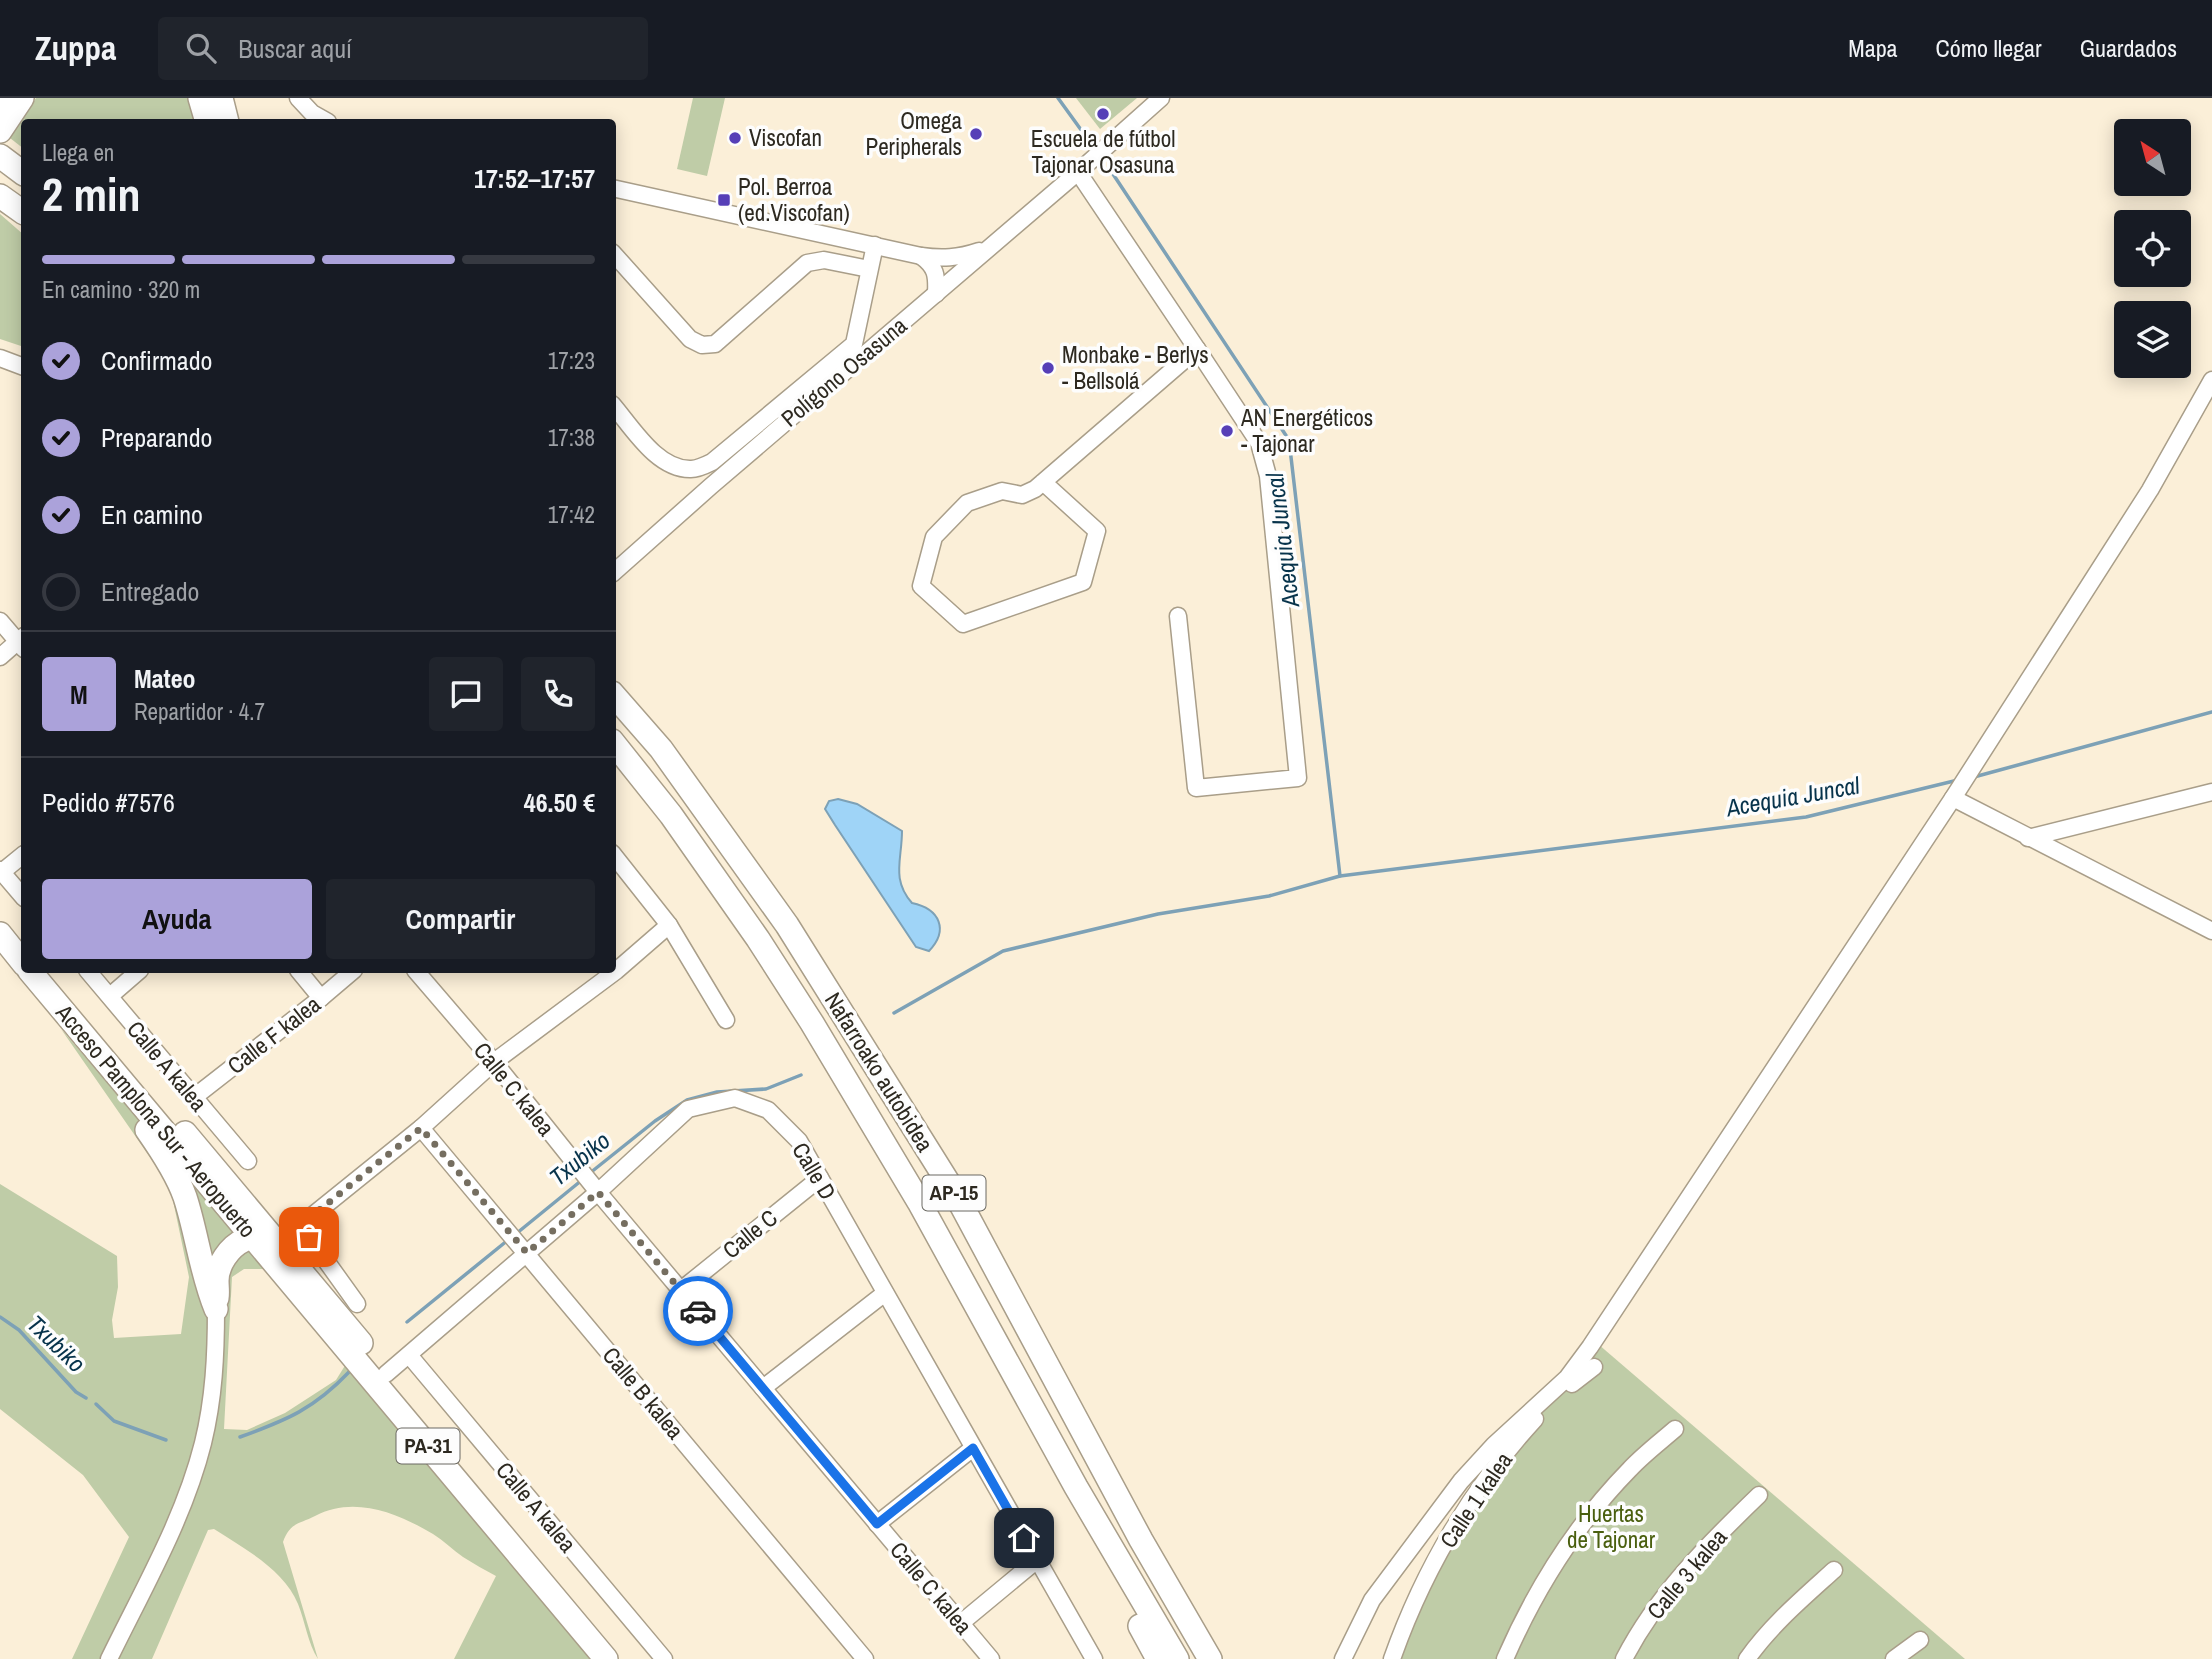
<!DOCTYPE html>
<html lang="es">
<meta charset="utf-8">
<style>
:root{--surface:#171b24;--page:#20242c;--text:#f1f3f6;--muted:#9ea1a6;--line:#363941;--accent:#aba2da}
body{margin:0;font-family:"Archivo Narrow",sans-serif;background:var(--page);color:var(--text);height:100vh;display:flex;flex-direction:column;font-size:26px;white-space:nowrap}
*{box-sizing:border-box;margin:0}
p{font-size:23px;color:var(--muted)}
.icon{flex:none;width:38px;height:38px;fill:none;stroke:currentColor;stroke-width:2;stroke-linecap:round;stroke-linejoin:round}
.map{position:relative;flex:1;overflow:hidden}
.sheet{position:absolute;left:21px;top:21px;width:595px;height:854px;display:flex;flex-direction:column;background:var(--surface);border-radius:7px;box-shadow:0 4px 18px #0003}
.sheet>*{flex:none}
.needle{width:46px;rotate:324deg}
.fabs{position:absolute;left:2114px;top:21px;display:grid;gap:14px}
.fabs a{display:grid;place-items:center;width:77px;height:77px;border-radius:7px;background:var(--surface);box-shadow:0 4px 18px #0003;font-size:35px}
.pin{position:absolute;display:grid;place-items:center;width:60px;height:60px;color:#fff;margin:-30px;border-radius:14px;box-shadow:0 4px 10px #0006}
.courier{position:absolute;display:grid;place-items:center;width:70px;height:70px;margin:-35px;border:5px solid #1a73e8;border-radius:50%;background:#fff;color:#222;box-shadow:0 2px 9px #0007}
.overview em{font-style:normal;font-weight:700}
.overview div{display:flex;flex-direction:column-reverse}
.overview{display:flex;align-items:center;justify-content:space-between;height:119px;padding:0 21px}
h1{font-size:46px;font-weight:700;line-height:52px}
.bar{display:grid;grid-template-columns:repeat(4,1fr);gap:10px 7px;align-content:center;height:84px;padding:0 21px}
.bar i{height:9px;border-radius:5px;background:var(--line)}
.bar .on{background:var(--accent)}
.bar p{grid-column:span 4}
.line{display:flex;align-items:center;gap:18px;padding:0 21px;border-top:2px solid var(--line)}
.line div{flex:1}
.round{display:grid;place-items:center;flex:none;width:74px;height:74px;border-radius:7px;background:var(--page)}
ol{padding:0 21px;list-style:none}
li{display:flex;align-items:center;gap:21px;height:77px}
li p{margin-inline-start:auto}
li .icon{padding:7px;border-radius:50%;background:var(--accent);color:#111;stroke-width:4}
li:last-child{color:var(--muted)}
li i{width:38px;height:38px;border:4px solid var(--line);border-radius:50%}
.primary-button{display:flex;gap:14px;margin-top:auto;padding:14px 21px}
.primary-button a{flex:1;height:80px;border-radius:7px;background:var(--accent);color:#111;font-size:28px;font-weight:700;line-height:80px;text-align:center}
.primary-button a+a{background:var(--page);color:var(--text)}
header{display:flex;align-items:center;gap:42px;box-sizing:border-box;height:98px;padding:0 35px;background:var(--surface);border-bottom:2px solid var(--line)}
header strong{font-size:33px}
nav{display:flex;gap:38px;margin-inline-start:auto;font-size:24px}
.search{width:490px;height:63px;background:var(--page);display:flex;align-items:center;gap:18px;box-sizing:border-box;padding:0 24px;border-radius:7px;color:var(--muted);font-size:26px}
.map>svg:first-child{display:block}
</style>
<header>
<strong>Zuppa</strong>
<div class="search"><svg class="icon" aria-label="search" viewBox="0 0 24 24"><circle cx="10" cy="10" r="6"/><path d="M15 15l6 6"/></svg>Buscar aquí</div>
<nav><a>Mapa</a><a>Cómo llegar</a><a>Guardados</a></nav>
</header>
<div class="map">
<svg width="2212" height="1561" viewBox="0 0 2212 1561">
<rect width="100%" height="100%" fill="#fbefd8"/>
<!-- green -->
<g fill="#bfcca7">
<polygon points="36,0 187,0 198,18 199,24 24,24 24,51 10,40"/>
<polygon points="693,0 725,0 707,78 677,71"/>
<polygon points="1076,0 1137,0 1100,31"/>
<polygon points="0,116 24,137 24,249 0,241"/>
<path d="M61 931 269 1171H244L232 1179 224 1331 247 1332 285 1315 336 1282 346 1266 430 1370 593 1561H454L496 1478C485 1472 474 1466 463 1459 453 1452 444 1443 433 1436 398 1415 354 1397 315 1418 300 1426 290 1424 283 1444L318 1561C308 1546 305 1523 298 1506 284 1471 243 1450 214 1431L208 1432 152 1561H72L129 1439 83 1377 0 1311V1086L117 1158 118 1189 112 1222 114 1240 181 1236 189 1179 170 1088Z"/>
<polygon points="1598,1246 1965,1561 1386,1561 1469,1397"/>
</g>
<!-- water -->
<path fill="#9fd4f7" stroke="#7da1b6" stroke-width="2" d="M838 701 857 706 902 733C902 762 891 781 912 805 940 811 949 832 929 853L916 849 835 727 825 711 829 703Z"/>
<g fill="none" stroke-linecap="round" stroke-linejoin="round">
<!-- stream -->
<g stroke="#7da1b6" stroke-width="3.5">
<polyline points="1058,0 1092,47"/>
<polyline points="1109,70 1289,342 1340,778"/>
<polyline points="1974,679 2212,614"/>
<polyline points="894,915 1003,853 1158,816 1269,798 1340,778 1806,719 1958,682"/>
<polyline points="590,1075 655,1023 687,1002 717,994 766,991 801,977"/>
<polyline points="517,1135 582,1082"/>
<polyline points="0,1219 19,1232 76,1294 86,1300"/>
<polyline points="407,1224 508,1142"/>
<polyline points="96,1306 114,1323 166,1342"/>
<path d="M240 1339C287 1322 314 1311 350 1273"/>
</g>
<!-- minor casing -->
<g stroke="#a99e89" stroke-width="19">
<g id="minor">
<polyline points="298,0 312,15 328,24"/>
<polyline points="1078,74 1197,251"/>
<path d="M612 90 921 158C942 161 958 160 979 153"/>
<polyline points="612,154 690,241 702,247 715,246 807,165 824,162 869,171"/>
<path d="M921 158C936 169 937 177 936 196"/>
<polyline points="0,260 24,269"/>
<path d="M612 306C632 329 657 372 691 371 698 371 706 367 712 364L854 246 875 147"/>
<polyline points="1043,384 1097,433 1083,484 963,526 921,488 934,439 967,405 1002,393 1022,397 1035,391 1197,251 1259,345 1268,378 1298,680 1196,690 1178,518"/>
<polyline points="612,476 711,388 1078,74 1161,0"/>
<polyline points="0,523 24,551"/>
<polyline points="0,559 24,538"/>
<polyline points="1953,700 2212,833"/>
<polyline points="2028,740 2212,694"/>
<polyline points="612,755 669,827 726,922"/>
<polyline points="0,772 24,800"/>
<polyline points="2,774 24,756"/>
<polyline points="87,872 248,1063"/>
<polyline points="298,872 321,900"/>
<polyline points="415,872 494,964 598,1094 991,1561"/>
<polyline points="110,898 140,872"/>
<polyline points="193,1000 321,900 354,872"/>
<polyline points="421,1030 865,1561"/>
<polyline points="681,1192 820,1080"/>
<polyline points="357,1206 309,1139 302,1126 421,1030 494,964 616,873 669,827"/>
<polyline points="409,1257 664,1561"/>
<polyline points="386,1276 598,1094 688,1011 735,1000 768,1012 799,1043 1094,1561"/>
<polyline points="1572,1286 1594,1269"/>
<polyline points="763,1290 885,1195"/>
<polyline points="877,1426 973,1350"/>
<polyline points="961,1525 1037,1462"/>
<path d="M109 1561C143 1491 184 1421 203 1345 214 1300 216 1257 216 1211"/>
<polyline points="1343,1561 1372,1502 1461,1383 1494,1347 1567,1280 1590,1249 1953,700 2150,392 2212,282"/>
<path d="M1392 1561C1423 1473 1472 1390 1535 1321"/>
<path d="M1505 1561C1535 1492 1577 1425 1630 1371 1643 1357 1660 1344 1675 1331"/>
<path d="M1624 1561C1657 1497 1707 1447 1759 1397"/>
<path d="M1747 1561C1771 1527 1803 1500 1834 1472"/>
<polyline points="1894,1561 1920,1542"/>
</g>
</g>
<!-- highway casing -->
<g stroke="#a99e89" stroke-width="26">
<g id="highway">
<polyline points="200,0 207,24"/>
<polyline points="221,0 227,24"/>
<polyline points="0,4 3,0"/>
<polyline points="0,33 22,0"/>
<polyline points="0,58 24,76"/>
<polyline points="0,98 24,115"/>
<polyline points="612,595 661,651 787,827 956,1097 1141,1442 1210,1561"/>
<polyline points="612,643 671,717 758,841 812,925 919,1104 1076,1389 1177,1561"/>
<polyline points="0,836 24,866"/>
<polyline points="29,872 606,1561"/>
<path d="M147 1032C161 1052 177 1076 185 1099 197 1136 201 1175 216 1211"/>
<polyline points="185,1035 361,1245"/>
<path d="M217 1200C218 1194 217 1189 217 1183 217 1167 229 1149 244 1142 252 1138 257 1136 265 1140"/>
<polyline points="1140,1528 1158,1561"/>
</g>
</g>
<!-- minor -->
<use href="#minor" stroke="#fff" stroke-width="16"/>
<!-- highway -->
<use href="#highway" stroke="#fff" stroke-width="23"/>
</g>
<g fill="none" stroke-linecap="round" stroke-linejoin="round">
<!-- done -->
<polyline stroke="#756e60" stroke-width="7" stroke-dasharray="0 12.6" points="309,1139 302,1126 421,1030 527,1155 598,1094 698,1213"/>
<!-- route -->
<polyline stroke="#1a73e8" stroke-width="9" points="698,1213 877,1426 973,1350 1024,1440"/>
</g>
<!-- markers -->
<g fill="#563fb7" stroke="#fdfdfd" stroke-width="2.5">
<circle cx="1103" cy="16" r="7"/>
<circle cx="976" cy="36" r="7"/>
<circle cx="735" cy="40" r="7"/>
<rect x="717" y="95" width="14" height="14" rx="3.5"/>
<circle cx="1048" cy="270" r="7"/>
<circle cx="1227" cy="333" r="7"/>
</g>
<g text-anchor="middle" stroke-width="7" stroke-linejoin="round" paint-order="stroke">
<!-- shield labels -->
<g fill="#fdfdfd" stroke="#6b6962" stroke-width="2">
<rect x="922.5" y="1077.5" width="63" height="35" rx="5"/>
<rect x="396.5" y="1330.5" width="63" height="35" rx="5"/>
</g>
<g font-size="21" font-weight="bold" fill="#2d2920">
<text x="954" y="1102">AP-15</text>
<text x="428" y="1355">PA-31</text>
</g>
<!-- poi labels -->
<g font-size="23" fill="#2d2920" stroke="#fdfdfd" text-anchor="start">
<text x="962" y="31" text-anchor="end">Omega<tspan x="962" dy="26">Peripherals</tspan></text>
<text x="749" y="48">Viscofan</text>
<text x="1103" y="49" text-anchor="middle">Escuela de fútbol<tspan x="1103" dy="26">Tajonar Osasuna</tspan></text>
<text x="738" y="97">Pol. Berroa<tspan x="738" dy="26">(ed.Viscofan)</tspan></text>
<text x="1062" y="265">Monbake - Berlys<tspan x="1062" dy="26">- Bellsolá</tspan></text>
<text x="1241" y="328">AN Energéticos<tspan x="1241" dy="26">- Tajonar</tspan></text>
</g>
<!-- street labels -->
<g font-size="23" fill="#2d2920" stroke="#fdfdfd">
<text transform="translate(844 274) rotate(-40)" y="8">Polígono Osasuna</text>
<text transform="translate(274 937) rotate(-38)" y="8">Calle F kalea</text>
<text transform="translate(167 968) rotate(50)" y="8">Calle A kalea</text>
<text transform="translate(879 974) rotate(58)" y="8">Nafarroako autobidea</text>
<text transform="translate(514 991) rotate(51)" y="8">Calle C kalea</text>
<text transform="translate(156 1023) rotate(50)" y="8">Acceso Pamplona Sur - Aeropuerto</text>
<text transform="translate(814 1073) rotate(59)" y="8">Calle D</text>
<text transform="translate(750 1136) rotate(-39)" y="8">Calle C</text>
<text transform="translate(643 1295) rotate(50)" y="8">Calle B kalea</text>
<text transform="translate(1476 1402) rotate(-56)" y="8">Calle 1 kalea</text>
<text transform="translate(536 1409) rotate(50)" y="8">Calle A kalea</text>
<text transform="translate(1687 1476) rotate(-50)" y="8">Calle 3 kalea</text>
<text transform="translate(931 1490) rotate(50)" y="8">Calle C kalea</text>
</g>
<!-- park labels -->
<g font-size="23" fill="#4a5f0f" stroke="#fdfdfd">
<text x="1611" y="1424">Huertas<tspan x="1611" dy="26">de Tajonar</tspan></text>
</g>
<!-- water labels -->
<g font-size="24" font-style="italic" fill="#07334b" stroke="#fdfdfd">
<text transform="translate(1283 442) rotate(-97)" y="8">Acequia Juncal</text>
<text transform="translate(1793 699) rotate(-10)" y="8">Acequia Juncal</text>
<text transform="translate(580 1061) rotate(-39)" y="8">Txubiko</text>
<text transform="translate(56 1246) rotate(44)" y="8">Txubiko</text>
</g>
</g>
</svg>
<div class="fabs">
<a><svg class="needle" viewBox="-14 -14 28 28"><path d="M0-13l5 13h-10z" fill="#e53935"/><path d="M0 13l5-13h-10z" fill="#9ea1a6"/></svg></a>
<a><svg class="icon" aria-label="locate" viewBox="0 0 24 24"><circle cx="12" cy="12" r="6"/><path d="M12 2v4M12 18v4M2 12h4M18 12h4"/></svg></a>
<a><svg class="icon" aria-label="layers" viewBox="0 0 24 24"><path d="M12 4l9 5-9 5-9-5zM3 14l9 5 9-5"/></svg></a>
</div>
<div class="pin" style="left:309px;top:1139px;background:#ea580c"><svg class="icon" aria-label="bag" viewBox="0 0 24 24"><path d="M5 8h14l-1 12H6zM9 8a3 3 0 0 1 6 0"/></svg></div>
<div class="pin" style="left:1024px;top:1440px;background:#1f2937"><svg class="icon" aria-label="home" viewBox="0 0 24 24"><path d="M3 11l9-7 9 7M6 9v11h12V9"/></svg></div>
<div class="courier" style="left:698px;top:1213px"><svg class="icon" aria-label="car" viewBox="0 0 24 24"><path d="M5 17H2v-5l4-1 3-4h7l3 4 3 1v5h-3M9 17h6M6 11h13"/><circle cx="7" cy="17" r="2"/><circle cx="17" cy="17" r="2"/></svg></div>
<section class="sheet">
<div class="overview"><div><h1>2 min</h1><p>Llega en</p></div><em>17:52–17:57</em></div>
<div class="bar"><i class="on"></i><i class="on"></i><i class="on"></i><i></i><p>En camino · 320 m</p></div>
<ol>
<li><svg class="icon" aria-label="check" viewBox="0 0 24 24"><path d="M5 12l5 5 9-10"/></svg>Confirmado<p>17:23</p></li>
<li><svg class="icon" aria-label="check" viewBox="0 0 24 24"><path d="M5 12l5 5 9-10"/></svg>Preparando<p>17:38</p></li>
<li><svg class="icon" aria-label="check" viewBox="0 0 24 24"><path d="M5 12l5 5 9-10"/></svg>En camino<p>17:42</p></li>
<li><i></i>Entregado</li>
</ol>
<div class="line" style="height:126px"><b class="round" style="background:var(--accent);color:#111">M</b><div><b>Mateo</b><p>Repartidor · 4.7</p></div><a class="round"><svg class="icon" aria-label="chat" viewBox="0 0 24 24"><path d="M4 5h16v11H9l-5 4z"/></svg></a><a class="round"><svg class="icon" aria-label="phone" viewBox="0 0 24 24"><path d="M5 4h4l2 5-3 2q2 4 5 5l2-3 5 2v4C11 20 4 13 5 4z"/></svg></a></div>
<div class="line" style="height:91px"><div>Pedido #7576</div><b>46.50 €</b></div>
<div class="primary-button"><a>Ayuda</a><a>Compartir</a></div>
</section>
</div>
